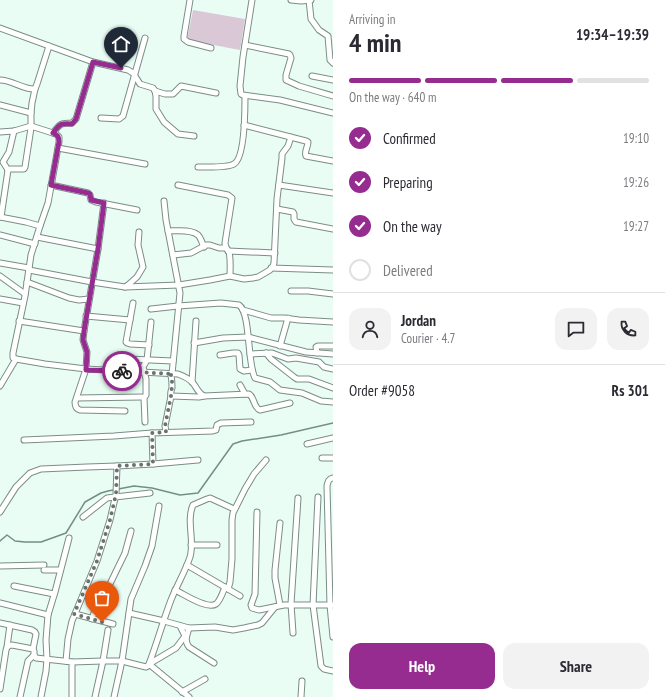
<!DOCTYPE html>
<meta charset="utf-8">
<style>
:root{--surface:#fff;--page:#f2f2f3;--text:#2b2b33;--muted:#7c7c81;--line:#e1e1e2;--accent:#962c8f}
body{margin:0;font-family:"PT Sans Narrow",sans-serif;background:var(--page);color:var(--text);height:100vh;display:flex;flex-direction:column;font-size:15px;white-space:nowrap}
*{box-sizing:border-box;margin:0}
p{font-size:13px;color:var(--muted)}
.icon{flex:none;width:22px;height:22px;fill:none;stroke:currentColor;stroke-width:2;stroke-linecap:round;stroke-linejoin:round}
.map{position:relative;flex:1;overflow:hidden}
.sheet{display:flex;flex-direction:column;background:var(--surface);width:332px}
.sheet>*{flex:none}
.pin{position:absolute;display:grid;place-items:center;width:34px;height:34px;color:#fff;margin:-41px -17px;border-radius:50% 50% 50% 0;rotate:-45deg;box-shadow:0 0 4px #0007}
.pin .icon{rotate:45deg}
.courier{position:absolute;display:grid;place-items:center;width:40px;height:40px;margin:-20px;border:3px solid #962c8f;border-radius:50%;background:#fff;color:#222;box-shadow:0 1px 5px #0007}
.headline em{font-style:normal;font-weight:700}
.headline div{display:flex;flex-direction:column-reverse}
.headline{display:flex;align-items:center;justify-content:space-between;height:68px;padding:0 16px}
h1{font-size:26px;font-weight:700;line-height:30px}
.bar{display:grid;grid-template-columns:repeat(4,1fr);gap:6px 4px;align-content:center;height:48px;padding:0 16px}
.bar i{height:5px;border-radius:3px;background:var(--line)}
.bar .current{background:var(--accent)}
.bar p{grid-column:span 4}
.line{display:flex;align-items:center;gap:10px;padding:0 16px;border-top:1px solid var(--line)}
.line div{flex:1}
.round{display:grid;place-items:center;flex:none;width:42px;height:42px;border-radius:12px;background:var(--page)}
ol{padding:0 16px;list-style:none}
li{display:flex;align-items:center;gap:12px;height:44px}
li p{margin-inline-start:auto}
li .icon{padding:4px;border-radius:50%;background:var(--accent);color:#fff;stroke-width:4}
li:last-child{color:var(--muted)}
li i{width:22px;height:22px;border:2px solid var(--line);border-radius:50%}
.action{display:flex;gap:8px;margin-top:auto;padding:8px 16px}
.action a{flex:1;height:46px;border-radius:12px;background:var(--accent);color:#fff;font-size:16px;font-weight:700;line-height:46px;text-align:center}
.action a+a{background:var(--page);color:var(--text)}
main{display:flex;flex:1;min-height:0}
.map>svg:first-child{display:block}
</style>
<main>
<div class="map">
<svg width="333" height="697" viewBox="0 0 333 697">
<rect width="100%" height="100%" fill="#e9fdf5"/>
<!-- green -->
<polygon fill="#dac8d7" points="193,10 245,19 240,50 187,40"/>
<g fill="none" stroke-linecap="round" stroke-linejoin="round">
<!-- stream -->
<polyline stroke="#738f84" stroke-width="1.5" points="0,541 7,535 15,541 25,542 41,542 55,537 66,533 85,502 101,493 108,491 134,486 152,488 180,495 198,493 233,444 242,441 281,435 333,423"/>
<!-- minor casing -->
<g stroke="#7a8d86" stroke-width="7">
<g id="minor">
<polyline points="190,0 184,36 184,39 188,42 211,48"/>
<polyline points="252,0 243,57 240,86 241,94 243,95 280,100 333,113"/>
<polyline points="291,0 301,1 311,0"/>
<polyline points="309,0 311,19 319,30 328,36 330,60 333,63"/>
<polyline points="0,28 93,62 128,70 133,73 140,84 153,88 155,91 156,96 156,109 164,122 178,134 194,136"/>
<polyline points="245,45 289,54 290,55 291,58 286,75 286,80 299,86 333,96"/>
<polyline points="312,76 333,80"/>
<path d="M0 80C12 80 24 90 35 89L37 84 49 46"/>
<polyline points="155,91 165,94 173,94 181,86 216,93"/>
<polyline points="0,105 31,113"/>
<polyline points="101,118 119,119 123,116 145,38"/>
<path d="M244 125 306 141 308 142C308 147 304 152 306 156L333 161"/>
<path d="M0 132 14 131 31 126 56 134 59 137V142L48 203 40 226 31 255 25 296 13 353V358L16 359 45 364 86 369 178 374C183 376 189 378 193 383 197 388 198 393 204 396L249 394C255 398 253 407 260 410L290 403"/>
<path d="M53 133C60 124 60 123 72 123L76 119 93 62"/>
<polyline points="58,148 145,164"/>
<path d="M198 167C206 167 227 168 234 164 245 158 245 108 245 96"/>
<polyline points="8,170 3,162 9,152 14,131"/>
<polyline points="51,185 88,193 90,195 91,200 96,202 137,210"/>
<path d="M178 185 228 195 232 198 225 243C225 247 227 249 229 252 231 260 230 268 230 276"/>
<polyline points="279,185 333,193"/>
<path d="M164 201 166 220 180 293 172 374H170L171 376C172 380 172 384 172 388 171 391 170 393 171 396L165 426 166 432"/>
<path d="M104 203 98 249 84 331 83 340 87 352 86 369 75 402C75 406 76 409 80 410L125 411"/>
<polyline points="277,209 293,212 294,214 294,219 296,222 333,229"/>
<polyline points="0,217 26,222 40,226"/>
<polyline points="1,217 8,170 10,169 24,169 25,167 31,128 31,113 32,103 35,89"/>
<path d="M168 231C176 231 191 229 198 235 201 238 202 243 204 247"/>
<polyline points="0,235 35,244"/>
<polyline points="37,237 98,249"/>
<polyline points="228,251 275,253"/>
<polyline points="173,255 191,253 206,245 210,245 219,248 226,248"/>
<polyline points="0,263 29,268"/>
<polyline points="271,268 333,270"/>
<polyline points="29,270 92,282 125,287 128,285 137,277 143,267 138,245 139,232"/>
<polyline points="0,276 25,294"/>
<polyline points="27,282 69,298 79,300 89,299"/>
<polyline points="125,287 179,285 210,280 230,276 244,279 253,278 258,277 270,270 273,266 274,263 277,199 282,158 282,154 288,146 291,137"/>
<polyline points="291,291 308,291 333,294"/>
<polyline points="0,299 23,303"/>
<polyline points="133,303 126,342 127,343 130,344 149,345"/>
<path d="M151 309 178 306 221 303 239 305C251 313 247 364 255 378L270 382 280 390 302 393 321 401 333 402"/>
<polyline points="243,310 271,318 284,318 299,320 333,322"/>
<polyline points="86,316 130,320"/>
<polyline points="19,321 84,331"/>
<polyline points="194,343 223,338 248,337 306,352 333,354"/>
<polyline points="280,346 288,318"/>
<polyline points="266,353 271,359 294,377 297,379 309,379 333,388"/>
<polyline points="317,353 316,347 318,346 333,346"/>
<polyline points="250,354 272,353 288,359 296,358 319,362 324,367 333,369"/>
<polyline points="220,355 233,353 238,353 239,355 240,369 244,371 252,370"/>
<polyline points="128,359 173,361"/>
<polyline points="192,382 196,321"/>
<polyline points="240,385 245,394"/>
<polyline points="0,386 16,359"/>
<polyline points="171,396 199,397 204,396"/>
<polyline points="77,398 142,397"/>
<polyline points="145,422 144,398 146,395 146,379 143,367 147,360 151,322"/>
<polyline points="152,433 213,431 216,430 217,425 221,423 251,422"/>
<polyline points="24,440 114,436 152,433 153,464"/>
<polyline points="307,444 333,438"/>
<polyline points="322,458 333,458"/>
<polyline points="117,466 153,464 198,460"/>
<path d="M333 478C328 479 328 482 327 486L330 605 333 637"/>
<polyline points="318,497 313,605 321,666 324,669 333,671"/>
<polyline points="0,512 16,487 30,473 41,469 87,467 117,466 116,494 110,520 97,561 72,621 68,639 66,661"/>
<polyline points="257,512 255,594 251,605 252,608 259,610 284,605 333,605"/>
<polyline points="83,517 107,498 115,497 150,493"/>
<polyline points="191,545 217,545"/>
<polyline points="187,565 240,596"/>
<polyline points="0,566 44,565"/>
<polyline points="44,570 60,570"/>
<polyline points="14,586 54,594"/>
<polyline points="228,589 230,582 232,559 232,520 233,513 245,489 254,474 266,460"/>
<path d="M175 590C184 594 207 610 216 604 220 601 223 592 225 587"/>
<polyline points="0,603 48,615"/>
<polyline points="280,605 275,578 275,570 280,523"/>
<polyline points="129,613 164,621 189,628 215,627 233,630 244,628 258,625 262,623 275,607"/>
<polyline points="75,614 113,624"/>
<polyline points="92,619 97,604 107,590 125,553 131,531"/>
<polyline points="0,623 32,630 35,632 36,634 33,649"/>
<polyline points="180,626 185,636 176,648 149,664 189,697"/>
<path d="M189 628C187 635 184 641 189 647L214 663"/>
<polyline points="293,633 291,604 298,498"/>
<polyline points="7,647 10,625"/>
<path d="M72 662 103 661H122L146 667 148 666 149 664C157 643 163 621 171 600 177 585 185 572 190 557 195 541 186 521 193 505L207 499 210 498 234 509"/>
<path d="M0 689 6 650C7 646 9 645 12 645L33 649 34 651V655L36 658 72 662V697"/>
<polyline points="182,692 205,679"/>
<polyline points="20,697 28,661 34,655"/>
<polyline points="41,697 46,671 47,659 46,640 48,615 55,592 69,538"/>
<polyline points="95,697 103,661 108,630"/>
<polyline points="114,697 122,661 131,599 145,566 152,546 159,506"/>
<polyline points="301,697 302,681"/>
</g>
</g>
<!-- minor -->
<use href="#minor" stroke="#fff" stroke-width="5"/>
</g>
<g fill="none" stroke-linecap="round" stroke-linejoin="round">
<!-- done -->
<path stroke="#68746f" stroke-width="4" stroke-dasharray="0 7.2" d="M102 622 74 614 97 561 110 520 116 494 117 466 153 464 152 433 166 432 165 426 171 396C170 393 171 391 172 388 172 384 172 380 172 376L170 374H172L122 371"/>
<!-- route -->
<path stroke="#962c8f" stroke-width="5" d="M121 68 93 62 76 119 72 124C60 123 60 124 53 133 58 135 59 137 59 142L51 185 88 193 90 194 91 200 104 203 98 249 84 331 83 340 87 352 86 370 122 371"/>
</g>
</svg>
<div class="pin" style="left:102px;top:622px;background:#ea580c"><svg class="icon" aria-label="bag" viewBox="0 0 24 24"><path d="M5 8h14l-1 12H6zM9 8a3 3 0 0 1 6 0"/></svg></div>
<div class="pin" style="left:121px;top:68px;background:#1f2937"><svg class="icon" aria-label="home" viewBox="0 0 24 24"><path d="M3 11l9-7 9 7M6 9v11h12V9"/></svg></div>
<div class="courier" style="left:122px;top:371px"><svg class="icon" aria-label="bike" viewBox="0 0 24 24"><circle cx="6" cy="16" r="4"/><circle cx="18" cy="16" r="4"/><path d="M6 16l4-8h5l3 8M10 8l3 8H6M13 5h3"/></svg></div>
</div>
<section class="sheet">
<div class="headline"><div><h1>4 min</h1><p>Arriving in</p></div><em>19:34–19:39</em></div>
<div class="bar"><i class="current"></i><i class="current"></i><i class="current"></i><i></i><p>On the way · 640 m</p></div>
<ol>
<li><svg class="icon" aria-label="check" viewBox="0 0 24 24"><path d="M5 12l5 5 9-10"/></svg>Confirmed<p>19:10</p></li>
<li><svg class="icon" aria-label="check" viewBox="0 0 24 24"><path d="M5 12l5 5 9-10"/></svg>Preparing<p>19:26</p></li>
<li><svg class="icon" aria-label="check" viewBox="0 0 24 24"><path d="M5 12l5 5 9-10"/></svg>On the way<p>19:27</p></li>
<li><i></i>Delivered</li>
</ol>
<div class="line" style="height:72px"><a class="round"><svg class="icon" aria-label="person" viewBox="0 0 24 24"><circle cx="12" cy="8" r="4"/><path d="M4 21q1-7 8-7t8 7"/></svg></a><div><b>Jordan</b><p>Courier · 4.7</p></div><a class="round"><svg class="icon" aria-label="chat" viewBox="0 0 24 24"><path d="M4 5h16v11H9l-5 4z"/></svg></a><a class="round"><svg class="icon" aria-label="phone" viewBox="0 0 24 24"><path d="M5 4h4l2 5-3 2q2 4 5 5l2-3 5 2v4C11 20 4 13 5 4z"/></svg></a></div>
<div class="line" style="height:52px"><div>Order #9058</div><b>Rs 301</b></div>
<div class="action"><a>Help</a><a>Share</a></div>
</section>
</main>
